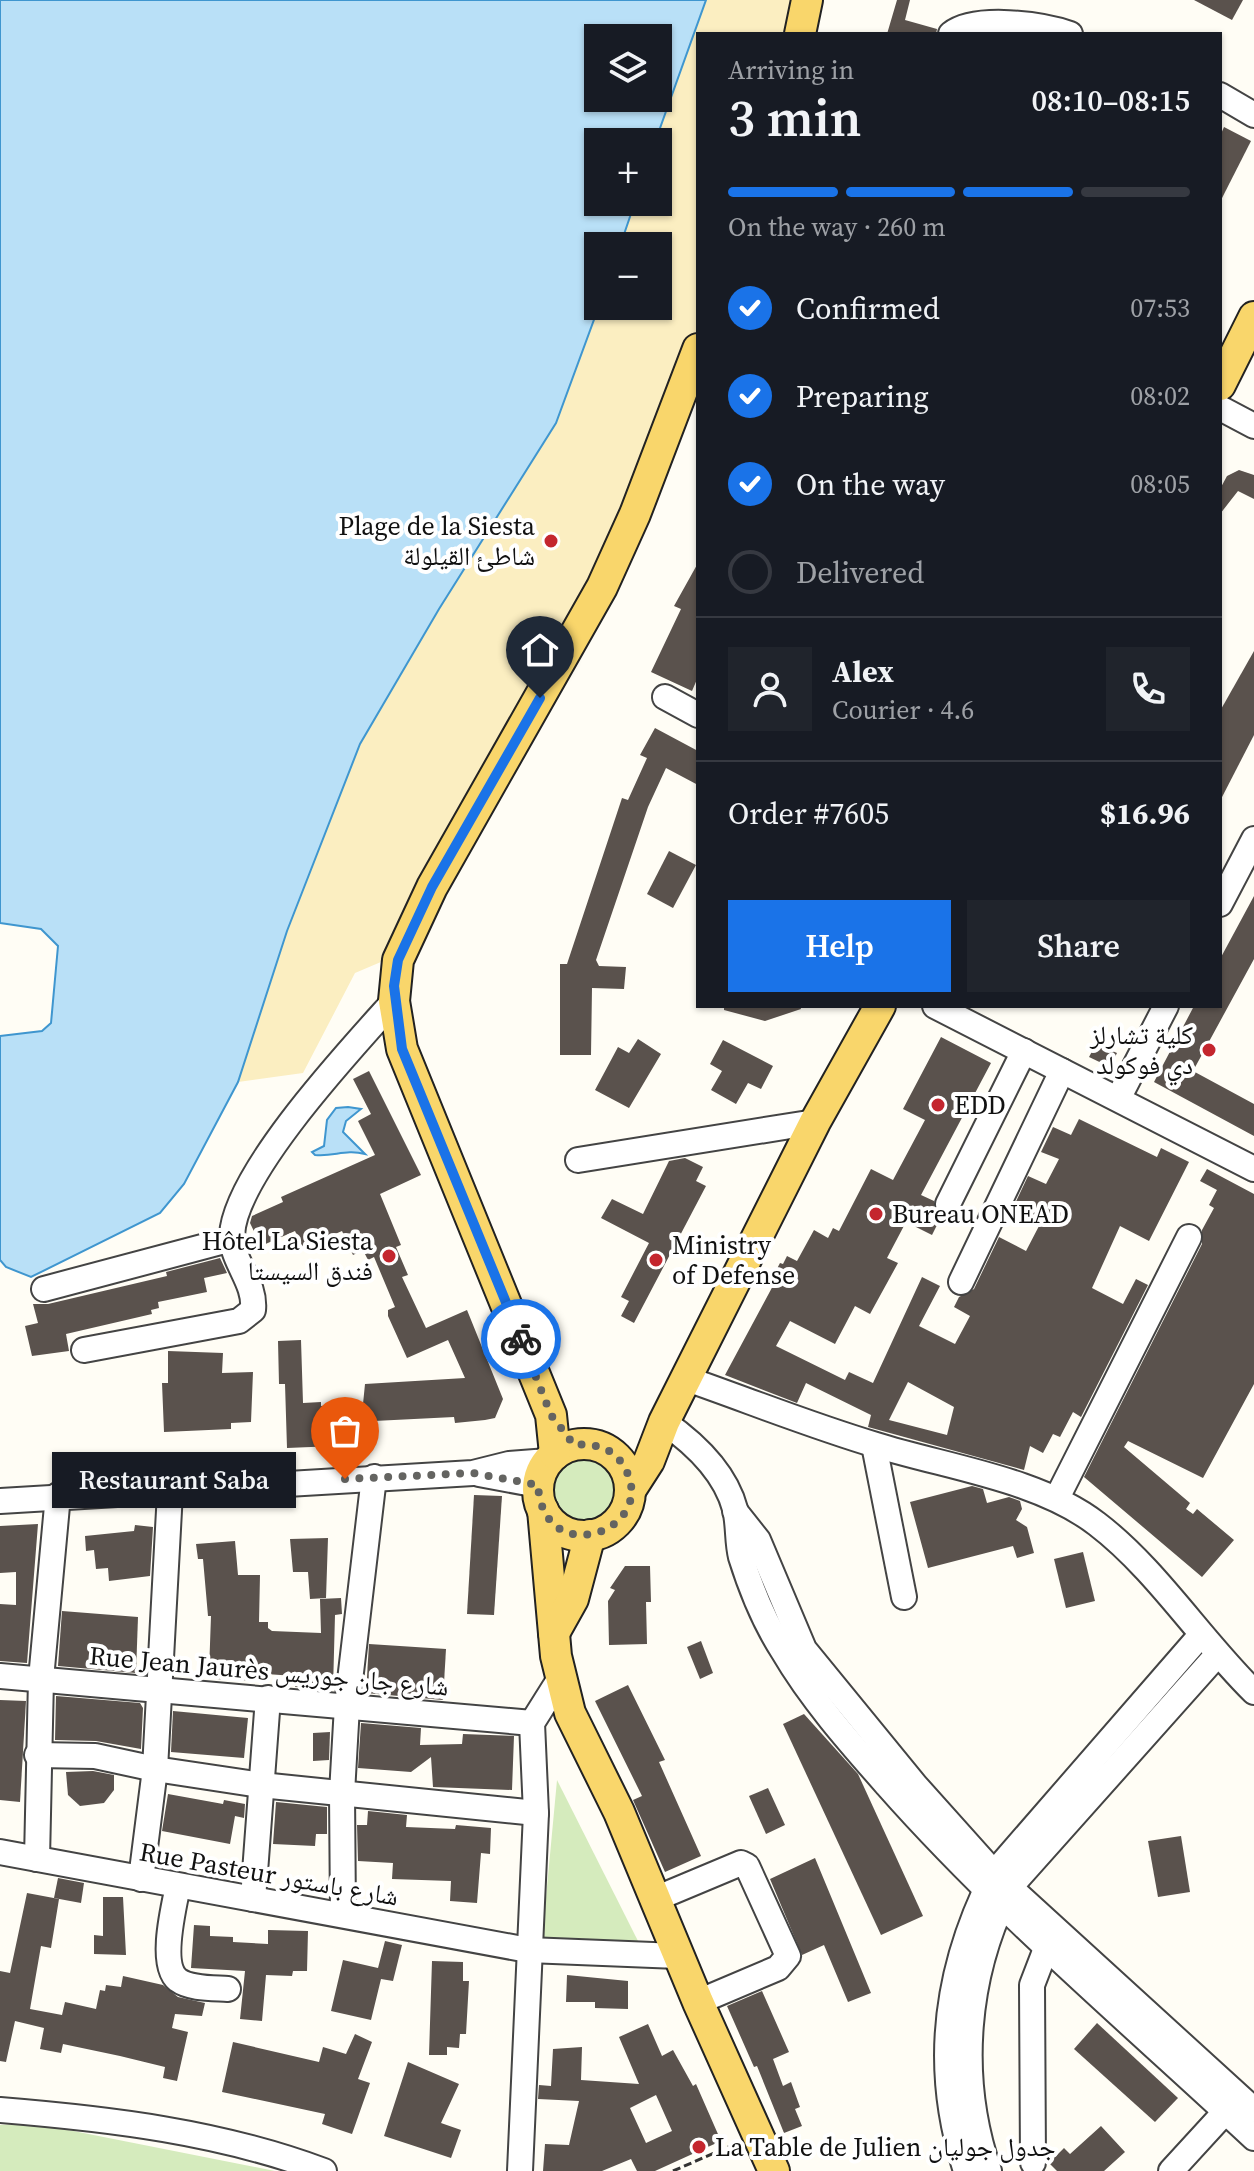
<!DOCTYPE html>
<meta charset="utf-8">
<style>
:root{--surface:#171b24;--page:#20242c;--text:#f1f3f6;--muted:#9ea1a6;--line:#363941;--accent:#1a73e8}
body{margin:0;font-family:"Source Serif 4","Noto Naskh Arabic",serif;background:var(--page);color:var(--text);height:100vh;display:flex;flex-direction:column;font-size:30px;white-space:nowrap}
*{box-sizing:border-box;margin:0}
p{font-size:26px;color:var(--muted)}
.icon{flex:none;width:44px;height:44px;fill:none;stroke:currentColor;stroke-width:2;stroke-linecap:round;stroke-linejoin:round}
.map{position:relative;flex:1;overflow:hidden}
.sheet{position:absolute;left:696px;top:32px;width:526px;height:976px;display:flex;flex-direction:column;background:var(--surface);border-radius:0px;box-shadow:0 2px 6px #0004}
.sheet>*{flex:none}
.fabs{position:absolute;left:584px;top:24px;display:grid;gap:16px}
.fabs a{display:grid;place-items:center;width:88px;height:88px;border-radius:0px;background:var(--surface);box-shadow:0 2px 6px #0004;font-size:40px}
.pin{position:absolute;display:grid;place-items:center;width:68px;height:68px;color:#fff;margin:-82px -34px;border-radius:50% 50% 50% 0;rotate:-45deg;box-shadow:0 0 8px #0007}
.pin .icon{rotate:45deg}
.courier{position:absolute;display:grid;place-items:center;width:80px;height:80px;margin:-40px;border:6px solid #1a73e8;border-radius:50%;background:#fff;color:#222;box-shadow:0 2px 10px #0007}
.bubble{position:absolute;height:56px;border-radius:0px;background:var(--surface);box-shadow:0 2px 6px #0004;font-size:26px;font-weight:600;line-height:56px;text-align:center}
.headline em{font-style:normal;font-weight:600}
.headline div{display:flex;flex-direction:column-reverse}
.headline{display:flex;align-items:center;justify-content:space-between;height:136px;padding:0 32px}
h1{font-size:52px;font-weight:600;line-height:60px}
.bar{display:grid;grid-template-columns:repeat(4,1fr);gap:12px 8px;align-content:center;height:96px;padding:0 32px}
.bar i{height:10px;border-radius:6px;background:var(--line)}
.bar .selected{background:var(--accent)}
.bar p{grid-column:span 4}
.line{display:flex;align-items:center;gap:20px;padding:0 32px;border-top:2px solid var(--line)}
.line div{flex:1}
.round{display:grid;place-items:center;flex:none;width:84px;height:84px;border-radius:0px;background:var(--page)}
ol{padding:0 32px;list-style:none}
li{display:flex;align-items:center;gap:24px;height:88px}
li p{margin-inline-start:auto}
li .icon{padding:8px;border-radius:50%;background:var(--accent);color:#fff;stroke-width:4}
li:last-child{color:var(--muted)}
li i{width:44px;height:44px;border:4px solid var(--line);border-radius:50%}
.button{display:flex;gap:16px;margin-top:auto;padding:16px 32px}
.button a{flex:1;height:92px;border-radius:0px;background:var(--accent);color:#fff;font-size:32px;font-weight:600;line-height:92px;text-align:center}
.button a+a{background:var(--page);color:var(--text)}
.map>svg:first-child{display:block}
</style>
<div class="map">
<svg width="1254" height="2171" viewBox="0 0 1254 2171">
<rect width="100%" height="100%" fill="#fffdf5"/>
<!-- green -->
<g fill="#d5ebbd">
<circle cx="585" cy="1489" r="38"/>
<polygon points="557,1780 641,1947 542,1940"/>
<polygon points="33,2123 275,2171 0,2171 0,2125"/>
</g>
<!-- sand -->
<polygon fill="#fbeec1" points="706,0 802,0 795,34 698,34 698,341 613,561 395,956 355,973 303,1073 238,1082 287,931 360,744 439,609 556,423 599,306 658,306 658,246 620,246 635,202 658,202 658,142 655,142"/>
<!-- water -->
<g fill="#b9e0f7" stroke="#3f96cf" stroke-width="2" fill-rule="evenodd">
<path d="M0 0H706L655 142H598V202H635L620 246H598L599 306 556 423 439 609 360 744 287 931 238 1082 184 1184 160 1213 31 1277 6 1267 0 1260V1036L42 1031 51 1023 58 946 41 929 0 923ZM598 38H658V98H598Z"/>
<path d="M348 1107 361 1109 346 1121 343 1132 365 1154C345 1149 334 1157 315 1155L312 1152 324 1146 327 1120 336 1108Z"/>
</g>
<!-- building -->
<g fill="#5a524d" fill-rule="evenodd">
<polygon points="897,0 910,0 905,20 937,29 936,34 887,34"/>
<polygon points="1194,0 1243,0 1232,20"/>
<polygon points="1224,127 1251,141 1220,202 1220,136"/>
<polygon points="1239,470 1254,475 1254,499 1238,491 1220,514 1220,489 1227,476"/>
<polygon points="698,563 698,677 692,691 651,672 681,609 674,606"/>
<polygon points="1254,651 1254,735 1220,801 1220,711"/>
<polygon points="655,728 698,751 698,785 666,768 648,807 596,960 599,966 626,967 624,989 592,988 591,1055 560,1055 560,964 567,964 622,798 628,800 647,758 640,755"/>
<polygon points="669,851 696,865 673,908 647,894"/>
<polygon points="1254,896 1254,959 1193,1071 1254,1104 1254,1136 1154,1082 1194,1006 1220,1006 1220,959"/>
<polygon points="724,1006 800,1006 801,1009 765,1021 724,1010"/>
<path d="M941 1037 991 1063 921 1195 934 1201 935 1212 941 1217 932 1235 906 1222 887 1258 898 1263 870 1314 855 1306 835 1344 790 1321 776 1346 845 1380 849 1372 873 1383 922 1277 940 1286 919 1326 955 1344 970 1316 954 1307 959 1297 974 1289 999 1237 1026 1251 1039 1226 1011 1212 1028 1176 1046 1184 1059 1159 1041 1152 1053 1127 1071 1135 1079 1119 1157 1157 1161 1148 1189 1162 1149 1241 1120 1226 1092 1288 1123 1304 1136 1279 1148 1285 1081 1417 1073 1412 1060 1437 1053 1434 1043 1453 1030 1446 1024 1470 868 1427 871 1415 806 1383 797 1403 725 1375 775 1282 771 1280 780 1263 783 1264 787 1256 797 1261 814 1230 828 1238 833 1228 839 1231 871 1169 893 1180 925 1120 903 1109ZM908 1382 954 1407 947 1435 889 1420Z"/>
<polygon points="638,1039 661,1054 629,1108 595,1090 618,1047 629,1053"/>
<polygon points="723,1040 773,1066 761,1089 748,1083 736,1104 711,1090 722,1071 710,1064"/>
<polygon points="1096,1044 1117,1053 1110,1067 1089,1057"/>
<polygon points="369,1071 421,1175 380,1194 401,1245 396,1247 408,1275 402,1277 426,1328 467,1310 503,1399 495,1418 485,1420 455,1423 454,1417 354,1422 355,1457 335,1457 335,1446 287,1448 285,1384 279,1384 278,1341 301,1340 303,1403 321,1402 321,1406 363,1404 365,1384 465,1378 448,1340 407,1358 388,1316 388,1310 395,1307 374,1257 368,1260 363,1250 353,1255 342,1231 303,1248 295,1231 261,1246 250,1223 252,1216 283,1202 281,1197 375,1155 358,1121 371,1114 353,1079"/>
<polygon points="685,1158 703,1167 696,1181 706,1186 634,1323 621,1316 629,1301 621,1297 649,1243 601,1218 612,1199 643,1214 669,1161"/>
<polygon points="1207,1169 1254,1194 1254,1384 1203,1478 1128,1441 1124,1447 1190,1503 1186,1509 1193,1514 1197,1509 1234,1540 1202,1577 1084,1477 1202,1244 1202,1230 1214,1208 1209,1205 1217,1190 1200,1181"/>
<polygon points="220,1258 227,1273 204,1278 207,1292 158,1302 159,1308 151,1310 152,1314 66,1334 69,1351 32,1356 25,1326 38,1323 33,1304 48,1304 167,1276 166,1272"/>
<polygon points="168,1351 223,1353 222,1373 253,1372 251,1422 231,1423 231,1429 164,1432 162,1383 168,1383"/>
<polygon points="972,1486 983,1489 987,1503 1009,1497 1020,1501 1022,1509 1016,1520 1027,1527 1034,1553 1017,1558 1013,1546 928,1568 910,1502"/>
<polygon points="474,1495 502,1496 494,1615 467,1614"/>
<polygon points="38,1524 27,1663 0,1661 0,1604 16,1605 16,1572 0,1573 0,1526"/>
<polygon points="135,1525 153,1527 150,1576 109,1581 108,1568 96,1569 94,1550 86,1551 85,1536 134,1531"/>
<polygon points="328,1538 326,1598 310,1599 308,1572 293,1572 290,1539"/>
<polygon points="235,1541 238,1575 260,1575 259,1622 268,1622 268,1628 272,1631 321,1633 320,1599 341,1598 342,1614 335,1615 333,1689 295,1687 295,1676 266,1674 265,1681 214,1679 215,1672 209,1672 211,1616 208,1616 203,1559 198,1559 196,1544"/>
<polygon points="1083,1552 1095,1601 1066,1608 1054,1559"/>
<polygon points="625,1566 650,1566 651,1602 646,1602 647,1644 609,1645 608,1601 615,1590 610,1588"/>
<polygon points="62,1611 138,1617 136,1673 58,1666"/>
<polygon points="701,1641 713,1673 700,1679 687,1647"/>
<polygon points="369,1644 446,1649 443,1700 366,1693"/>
<polygon points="628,1685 665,1760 659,1762 701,1856 665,1872 633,1800 642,1796 595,1701"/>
<polygon points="56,1696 140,1703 143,1708 141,1749 96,1741 55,1740"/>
<polygon points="0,1700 26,1701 20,1802 0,1800"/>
<polygon points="173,1711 248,1718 244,1758 171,1752"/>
<polygon points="804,1714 858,1774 923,1916 881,1935 783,1724"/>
<polygon points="361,1723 421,1728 420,1745 462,1744 463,1734 514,1736 512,1790 433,1787 431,1757 411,1772 358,1768"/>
<polygon points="330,1732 329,1760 313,1761 313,1733"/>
<polygon points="93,1771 114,1775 114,1790 104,1803 80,1806 68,1795 66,1772"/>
<polygon points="768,1788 785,1825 766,1834 749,1796"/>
<polygon points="168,1794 223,1804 224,1800 245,1804 244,1818 235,1816 230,1844 162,1831"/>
<polygon points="276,1802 327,1807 327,1834 316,1834 315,1846 273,1844"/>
<polygon points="368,1811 407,1815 406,1827 455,1829 456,1825 491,1828 490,1854 481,1853 477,1903 450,1901 451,1881 392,1879 393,1863 358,1861 357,1825 367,1825"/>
<polygon points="1181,1836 1190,1892 1158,1897 1148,1841"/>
<polygon points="815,1858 871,1993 848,2002 824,1945 802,1955 770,1879"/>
<polygon points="58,1878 84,1883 81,1903 54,1898"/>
<polygon points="27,1893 59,1899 51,1948 41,1946 30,2009 62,2015 65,2002 96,2009 100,1990 105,1991 106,1985 121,1987 123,1976 163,1985 178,1997 205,2003 202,2016 175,2014 172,2028 188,2032 177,2081 163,2078 165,2067 120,2056 63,2044 61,2053 40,2049 44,2028 15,2021 6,2062 0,2061 0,1971 10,1973"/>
<polygon points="103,1897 123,1897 126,1955 94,1954 94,1935 103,1936"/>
<polygon points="194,1925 210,1926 210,1936 233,1937 233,1942 268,1944 268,1930 308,1931 307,1971 293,1971 292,1976 266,1975 262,2021 240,2019 245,1971 191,1968"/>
<polygon points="385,1941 402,1945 393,1981 381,1979 371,2020 331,2011 343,1960 378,1968"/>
<polygon points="432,1961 463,1962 463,1981 469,1981 466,2034 460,2034 459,2048 447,2047 447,2055 429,2055"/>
<polygon points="567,1975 628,1981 628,2009 595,2008 595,2002 566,2002"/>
<polygon points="762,1991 789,2052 773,2059 783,2086 791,2082 800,2107 795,2109 802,2126 784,2133 757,2066 754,2067 727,2006"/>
<polygon points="1097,2023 1178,2098 1155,2122 1074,2049"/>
<path d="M648 2024 662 2056 673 2050 693 2086 696 2084 721 2141 655 2171H637L631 2159 602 2171H543L545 2144 569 2145 579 2101 538 2099 539 2085 551 2086 553 2049 582 2047 581 2080 639 2084 619 2037ZM656 2095 672 2131 646 2143 630 2108Z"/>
<polygon points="355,2034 372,2042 358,2079 370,2083 352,2134 322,2124 325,2114 222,2092 233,2042 319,2062 323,2047 346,2054"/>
<polygon points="408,2062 459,2084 441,2123 461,2130 451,2158 384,2136"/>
<polygon points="1101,2126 1125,2152 1104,2171 1057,2171 1049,2163 1064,2148 1070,2154"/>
</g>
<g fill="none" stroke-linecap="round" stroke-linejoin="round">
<!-- minor casing -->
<g stroke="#444" stroke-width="28">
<g id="minor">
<path d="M951 34C975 15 1042 24 1070 34"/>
<polyline points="1220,95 1254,115"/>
<polyline points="1220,408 1254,426"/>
<polyline points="665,697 698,715"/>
<polyline points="1220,904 1254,839"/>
<polyline points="935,1006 1254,1169"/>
<polyline points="1119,1097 1166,1006"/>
<polyline points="578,1160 815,1122"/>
<polyline points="948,1204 1024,1051"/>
<polyline points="961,1282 1062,1071"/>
<polyline points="44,1289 232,1239"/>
<path d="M84 1350 239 1321 253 1310C256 1282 231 1261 232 1235 235 1173 351 1049 394 1001"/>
<path d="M687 1379C750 1401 812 1426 876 1445 946 1467 1039 1479 1097 1524 1156 1569 1200 1639 1254 1692"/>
<path d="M664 1422C694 1443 725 1471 735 1509 739 1525 737 1541 741 1557 751 1589 765 1623 783 1651 811 1699 850 1743 887 1785 999 1912 1130 2022 1254 2138"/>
<polyline points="874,1445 904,1597"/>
<polyline points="479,1474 538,1485"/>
<polyline points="1057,1498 1189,1237"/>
<polyline points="0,1501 473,1473 509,1464 548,1461"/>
<polyline points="735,1511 758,1540 804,1649 916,1786 994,1873 1254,2110"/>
<polyline points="0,1676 532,1723"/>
<polyline points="37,1755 95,1756 155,1769 261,1785 536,1813"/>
<polyline points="0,1852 528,1950 678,1956"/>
<polyline points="37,1859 41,1679 58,1495"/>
<polyline points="141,1879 155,1769 170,1492"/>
<path d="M178 1886C174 1906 159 1965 178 1980 190 1989 214 1988 228 1989"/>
<polyline points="253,1899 268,1698"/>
<polyline points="655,1899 741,1863 747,1866 788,1956 778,1968 698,2002"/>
<polyline points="343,1915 342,1793 347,1706 374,1477"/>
<path d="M0 2110C110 2119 220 2132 324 2171"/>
<polyline points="1033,2163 1032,1985 1047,1946"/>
<polyline points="520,2171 536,1813 532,1723 559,1680"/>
<path d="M966 2171C932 2068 945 1969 994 1873L1200 1636"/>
<path d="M989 2171C957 2078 965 1974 1011 1886L1217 1655"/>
<polyline points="1171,2171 1226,2111"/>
</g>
</g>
<!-- major casing -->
<g stroke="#222" stroke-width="34">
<g id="major">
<polyline points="800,34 807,0"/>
<polyline points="1220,385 1254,317"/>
<circle cx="584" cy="1490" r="46"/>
<polyline points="555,1454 551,1415 402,1049 394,1001 398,960 432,887 602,587 635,514 698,349"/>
<polyline points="631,1489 649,1461 664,1422 815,1122 880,1006"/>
<polyline points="543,1510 556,1656 570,1713 619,1812 698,2002 774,2171"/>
<polyline points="554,1633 573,1599 590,1535"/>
</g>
</g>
<!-- path -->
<polyline stroke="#333" stroke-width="3" stroke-dasharray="8 4" stroke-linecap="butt" points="673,2171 735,2144"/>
<!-- minor -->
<use href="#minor" stroke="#fff" stroke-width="24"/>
<!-- major -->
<use href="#major" stroke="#f9d66b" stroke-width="30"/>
</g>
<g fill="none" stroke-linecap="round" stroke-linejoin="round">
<!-- done -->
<path stroke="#646461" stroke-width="8" stroke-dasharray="0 14.4" d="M345 1479 473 1473 538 1485C543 1574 664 1529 623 1465 612 1447 593 1443 574 1445L551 1415 521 1339"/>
<!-- route -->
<polyline stroke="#1a73e8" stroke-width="10" points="521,1339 402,1049 394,986 398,960 432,887 540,698"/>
</g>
<!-- markers -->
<g fill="#c4262e" stroke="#fff" stroke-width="3">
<circle cx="551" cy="541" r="8"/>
<circle cx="1209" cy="1050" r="8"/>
<circle cx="938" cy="1105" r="8"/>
<circle cx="876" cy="1214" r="8"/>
<circle cx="389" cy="1256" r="8"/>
<circle cx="656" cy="1260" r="8"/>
<circle cx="699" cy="2147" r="8"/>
</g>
<g text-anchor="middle" stroke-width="8" stroke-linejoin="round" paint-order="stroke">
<!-- poi labels -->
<g font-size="26" fill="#111" stroke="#fff" text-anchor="start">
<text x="535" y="535" text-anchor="end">Plage de la Siesta<tspan x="535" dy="30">شاطئ القيلولة</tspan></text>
<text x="1193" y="1044" text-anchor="end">كلية تشارلز<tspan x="1193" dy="30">دي فوكولد</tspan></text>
<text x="954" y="1114">EDD</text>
<text x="892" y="1223">Bureau ONEAD</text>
<text x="373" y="1250" text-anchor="end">Hôtel La Siesta<tspan x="373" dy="30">فندق السيستا</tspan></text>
<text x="672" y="1254">Ministry<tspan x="672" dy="30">of Defense</tspan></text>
<text x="715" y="2156">La Table de Julien جدول جوليان</text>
</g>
<!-- street labels -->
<g font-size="26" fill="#111" stroke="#fff">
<text transform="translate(269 1671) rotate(5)" y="9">Rue Jean Jaurès شارع جان جوريس</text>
<text transform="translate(269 1874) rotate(10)" y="9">Rue Pasteur شارع باستور</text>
</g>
</g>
</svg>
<div class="fabs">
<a><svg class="icon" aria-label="layers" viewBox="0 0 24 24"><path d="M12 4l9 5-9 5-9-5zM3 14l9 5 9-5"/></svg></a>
<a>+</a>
<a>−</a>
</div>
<div class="pin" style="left:345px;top:1479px;background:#ea580c"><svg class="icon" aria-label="bag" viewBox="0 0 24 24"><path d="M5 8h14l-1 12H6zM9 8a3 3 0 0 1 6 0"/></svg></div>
<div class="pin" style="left:540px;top:698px;background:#1f2937"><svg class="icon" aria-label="home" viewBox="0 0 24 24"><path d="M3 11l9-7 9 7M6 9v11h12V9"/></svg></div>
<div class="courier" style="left:521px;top:1339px"><svg class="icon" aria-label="bike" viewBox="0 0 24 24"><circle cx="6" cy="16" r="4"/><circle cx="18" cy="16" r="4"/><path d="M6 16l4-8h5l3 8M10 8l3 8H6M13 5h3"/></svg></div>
<div class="bubble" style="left:52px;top:1452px;width:244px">Restaurant Saba</div>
<section class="sheet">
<div class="headline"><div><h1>3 min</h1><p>Arriving in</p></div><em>08:10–08:15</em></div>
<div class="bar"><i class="selected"></i><i class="selected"></i><i class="selected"></i><i></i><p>On the way · 260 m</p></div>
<ol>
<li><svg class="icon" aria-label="check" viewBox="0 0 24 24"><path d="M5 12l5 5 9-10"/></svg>Confirmed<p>07:53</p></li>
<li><svg class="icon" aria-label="check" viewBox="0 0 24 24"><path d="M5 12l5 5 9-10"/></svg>Preparing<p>08:02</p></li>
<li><svg class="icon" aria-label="check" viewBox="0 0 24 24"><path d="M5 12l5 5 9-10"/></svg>On the way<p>08:05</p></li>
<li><i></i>Delivered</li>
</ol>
<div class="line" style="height:144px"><a class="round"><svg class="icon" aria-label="person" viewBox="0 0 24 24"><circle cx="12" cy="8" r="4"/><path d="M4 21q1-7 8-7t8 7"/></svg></a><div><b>Alex</b><p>Courier · 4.6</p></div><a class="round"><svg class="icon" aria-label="phone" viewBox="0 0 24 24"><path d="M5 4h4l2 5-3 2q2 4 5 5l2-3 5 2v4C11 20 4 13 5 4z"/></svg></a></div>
<div class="line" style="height:104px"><div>Order #7605</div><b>$16.96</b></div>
<div class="button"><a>Help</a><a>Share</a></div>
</section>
</div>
